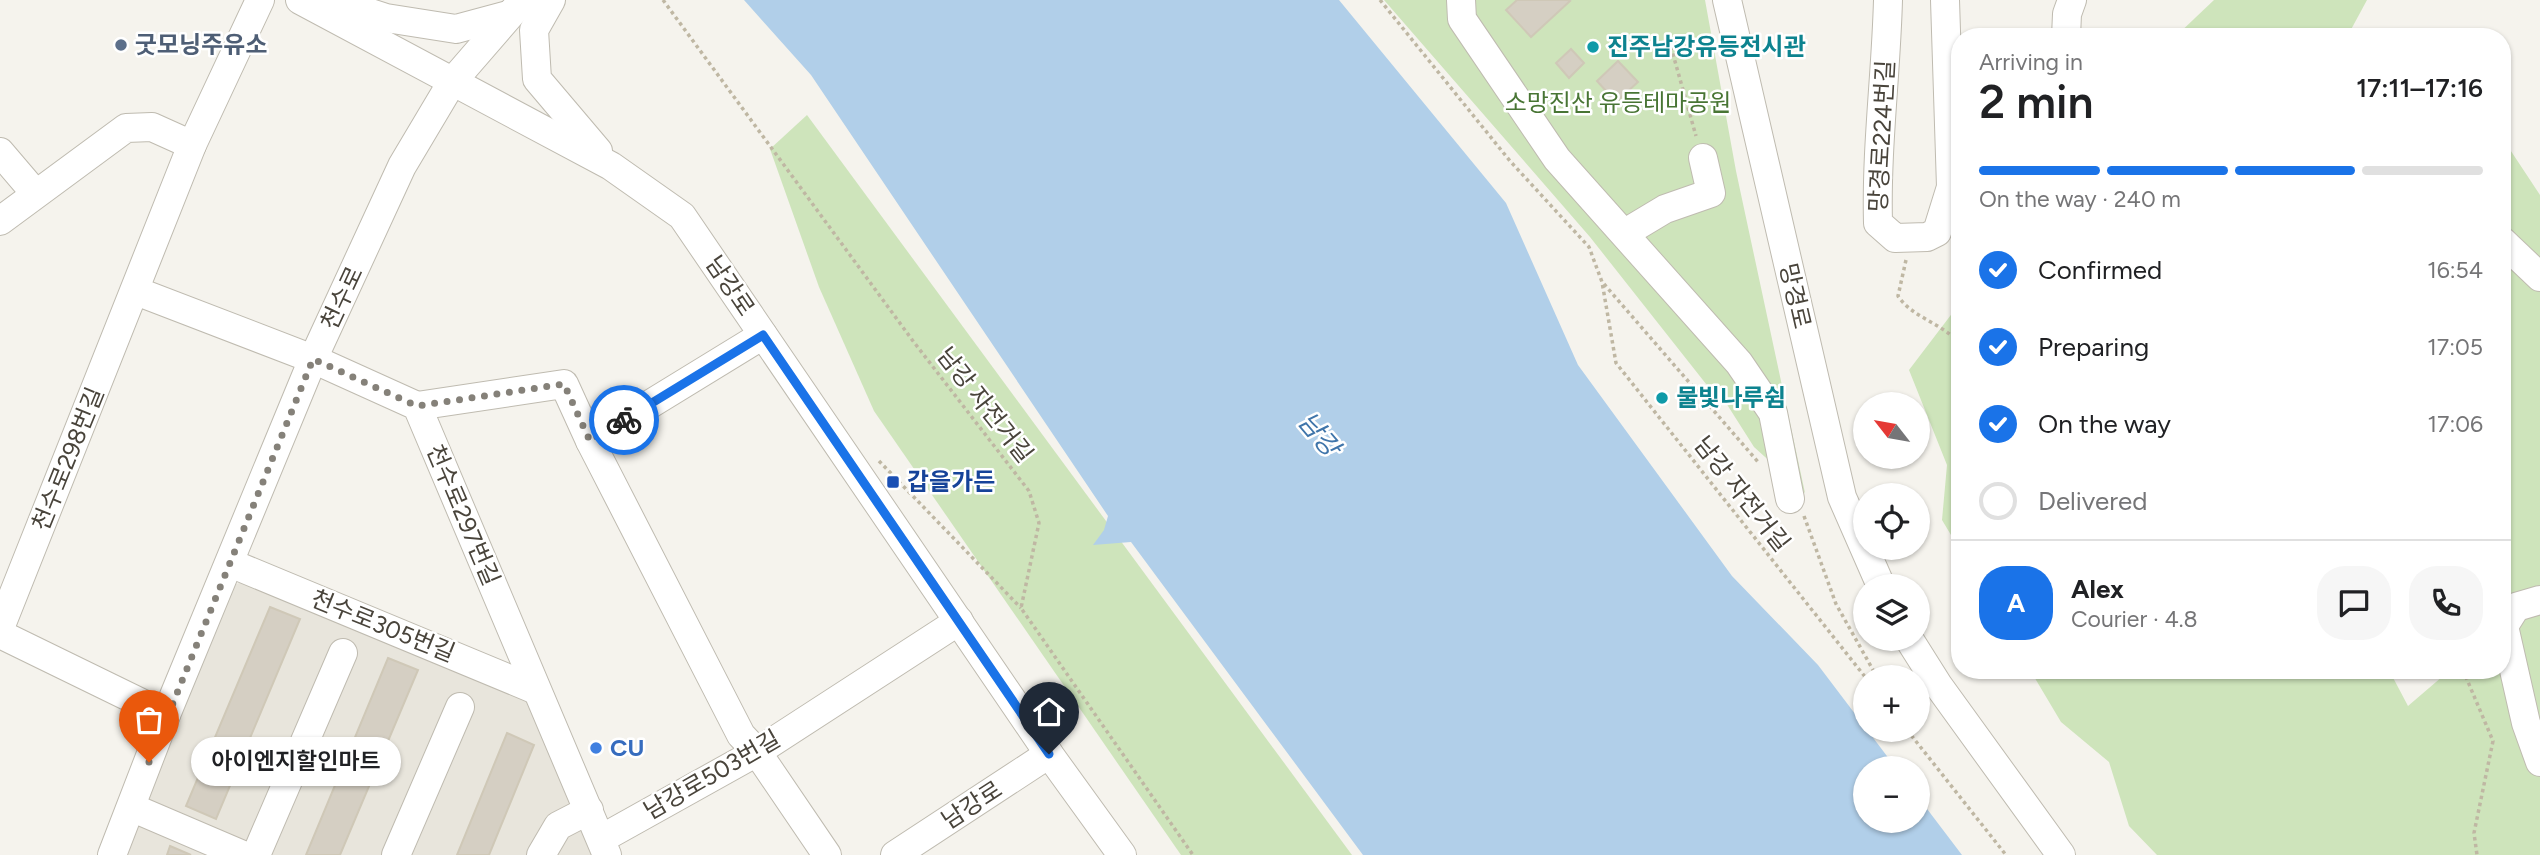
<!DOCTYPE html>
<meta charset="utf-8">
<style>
:root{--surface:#fff;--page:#f6f6f6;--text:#202124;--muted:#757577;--line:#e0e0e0;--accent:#1a73e8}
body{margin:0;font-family:Figtree,"Noto Sans KR",sans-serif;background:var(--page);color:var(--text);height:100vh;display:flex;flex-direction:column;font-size:26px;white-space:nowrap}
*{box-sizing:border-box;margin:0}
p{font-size:23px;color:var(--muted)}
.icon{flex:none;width:38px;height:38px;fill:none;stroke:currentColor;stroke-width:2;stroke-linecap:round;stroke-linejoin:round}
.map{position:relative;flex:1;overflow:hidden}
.drawer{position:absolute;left:1951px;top:28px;width:560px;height:651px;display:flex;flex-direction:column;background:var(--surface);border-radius:28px;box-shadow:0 2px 5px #0004}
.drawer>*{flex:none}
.needle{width:46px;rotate:301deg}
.tools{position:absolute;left:1853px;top:392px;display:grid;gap:14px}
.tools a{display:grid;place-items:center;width:77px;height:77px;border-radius:50%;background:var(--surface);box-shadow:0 2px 5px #0004;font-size:35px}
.pin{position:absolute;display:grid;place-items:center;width:60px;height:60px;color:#fff;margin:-72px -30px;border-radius:50% 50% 50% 0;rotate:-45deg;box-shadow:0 0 7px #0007}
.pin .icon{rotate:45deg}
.courier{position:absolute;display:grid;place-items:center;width:70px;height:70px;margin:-35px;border:5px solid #1a73e8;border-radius:50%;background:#fff;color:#222;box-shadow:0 2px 9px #0007}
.bubble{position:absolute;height:49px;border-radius:24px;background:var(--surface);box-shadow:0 2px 5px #0004;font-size:23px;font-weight:600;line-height:49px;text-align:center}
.head em{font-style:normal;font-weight:600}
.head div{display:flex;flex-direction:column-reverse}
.head{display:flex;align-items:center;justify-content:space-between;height:119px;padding:0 28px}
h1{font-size:46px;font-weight:600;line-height:52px}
.bar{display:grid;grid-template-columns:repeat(4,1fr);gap:10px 7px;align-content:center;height:84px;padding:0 28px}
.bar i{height:9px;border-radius:5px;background:var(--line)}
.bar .active{background:var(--accent)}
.bar p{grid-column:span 4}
.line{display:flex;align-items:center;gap:18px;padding:0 28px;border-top:2px solid var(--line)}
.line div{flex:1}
.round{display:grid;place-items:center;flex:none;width:74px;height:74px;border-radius:28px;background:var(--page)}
ol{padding:0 28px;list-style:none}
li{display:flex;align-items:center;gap:21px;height:77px}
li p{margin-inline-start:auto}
li .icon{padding:7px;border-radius:50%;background:var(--accent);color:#fff;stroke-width:4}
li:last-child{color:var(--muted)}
li i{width:38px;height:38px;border:4px solid var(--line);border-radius:50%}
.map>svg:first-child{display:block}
</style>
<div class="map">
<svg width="2540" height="855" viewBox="0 0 2540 855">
<rect width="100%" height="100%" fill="#f5f3ed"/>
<!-- residential -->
<polygon fill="#e8e5dc" points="247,581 534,699 598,855 123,855 232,585"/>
<!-- green -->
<g fill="#cee4bb">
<polygon points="1384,0 1705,0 1736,171 1805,493 1754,447 1714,384 1710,389 1590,237"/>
<polygon points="2214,0 2367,0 2347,37 2175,37"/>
<polygon points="807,115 1352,855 1181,855 874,411 819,287 770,149"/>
<polygon points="2503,139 2540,195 2540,855 2157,855 2129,826 2109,762 2061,722 2030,670 2389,670 2408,706 2450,670 2502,670"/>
<polygon points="1960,303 1960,550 1942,520 1947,465 1909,370"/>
</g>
<!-- water -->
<polygon fill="#b1cfe9" points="744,0 1339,0 1506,203 1578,365 1732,576 1818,665 1896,768 1866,768 1866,821 1918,821 1918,797 1962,855 1363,855 1131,542 1093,545 1104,530 1108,516 811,75"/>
<!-- building -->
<g fill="#d5cfc3" stroke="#cfc8b7" stroke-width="2">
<polygon points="1517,0 1568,0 1570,1 1531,37 1506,10"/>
<polygon points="1571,49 1584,63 1569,78 1556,63"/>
<polygon points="1618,61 1638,82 1616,102 1597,81"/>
<polygon points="270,607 300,619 216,819 186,806"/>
<polygon points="388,658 418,670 340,855 306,855"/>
<polygon points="507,733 534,745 489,855 457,855"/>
<polygon points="170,846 191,855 167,855"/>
</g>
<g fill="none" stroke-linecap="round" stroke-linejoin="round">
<!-- minor casing -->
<g stroke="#bfbbb0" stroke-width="30">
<g id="minor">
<polyline points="300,0 611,166 682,216 1049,754 1122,855"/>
<polyline points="551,0 534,30 537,79 598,151"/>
<polyline points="1461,0 1462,19 1557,159 1739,363 1773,413 1790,499"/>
<polyline points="1727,0 1842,497 1881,586"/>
<path d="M1888 0C1886 75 1876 149 1878 223L1895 238 1927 237 1937 232 1951 187 1945 0"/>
<polyline points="320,1 336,2 386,18 456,29 508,15"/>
<polyline points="2066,37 2067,14 2072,0"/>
<polyline points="0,152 35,193"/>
<polyline points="0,221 126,128 152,127 192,145"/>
<polyline points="1625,233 1665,209 1711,193 1703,158"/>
<polyline points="2502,241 2540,277"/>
<polyline points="136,291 313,359 417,406 607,855"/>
<polyline points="417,406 564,384 590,441 763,335"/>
<polyline points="590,441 741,735 757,752 827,855"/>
<polyline points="230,563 536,690"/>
<polyline points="2540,600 2516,607 2504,626 2526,723 2540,762"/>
<polyline points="0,628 192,145 260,0"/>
<polyline points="0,634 166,715"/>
<polyline points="1909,639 1938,685 2061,855"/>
<polyline points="133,808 243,855"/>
<polyline points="601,839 757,752 959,621"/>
<polyline points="112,855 166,715 313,359 402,166 452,82 523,0"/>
<polyline points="256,855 343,653"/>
<polyline points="396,855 460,707"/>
<polyline points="541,855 558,826 589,810"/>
<polyline points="895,855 1049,754"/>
</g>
</g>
<!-- path -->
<g stroke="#bfb7a3" stroke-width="3.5" stroke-dasharray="3.5 3.5" stroke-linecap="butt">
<polyline points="663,0 913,341 1029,491 1039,523 1021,608 1193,855"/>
<polyline points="1380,0 1510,161 1589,247 1602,282 1616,363 1866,678"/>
<polyline points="1669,40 1696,136"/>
<path d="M1906 260 1898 296C1912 318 1944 323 1960 345"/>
<polyline points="1604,284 1759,463"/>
<polyline points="879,461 1021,608"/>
<polyline points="1804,516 1836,604 1877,677"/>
<polyline points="2463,670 2493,741 2474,833 2477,855"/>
<polyline points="1907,730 2006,855"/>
</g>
<!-- minor -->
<use href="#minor" stroke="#fff" stroke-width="28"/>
</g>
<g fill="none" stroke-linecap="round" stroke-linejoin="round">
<!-- done -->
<polyline stroke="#858179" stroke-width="7" stroke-dasharray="0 12.6" points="149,762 313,359 417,406 564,384 590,441 624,420"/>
<!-- route -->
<polyline stroke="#1a73e8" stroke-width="9" points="624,420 763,335 1049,754"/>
</g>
<!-- markers -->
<circle fill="#5c6f8a" stroke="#fff" stroke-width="2.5" cx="121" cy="45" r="7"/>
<g fill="#0f9aa8" stroke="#fff" stroke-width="2.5">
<circle cx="1593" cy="47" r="7"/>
<circle cx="1662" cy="398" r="7"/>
</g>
<rect fill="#1a4fb4" stroke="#fff" stroke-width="2.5" x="886" y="475" width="14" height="14" rx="3.5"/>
<circle fill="#3f7fe0" stroke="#fff" stroke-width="2.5" cx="596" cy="748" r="7"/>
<g text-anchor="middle" stroke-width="5" stroke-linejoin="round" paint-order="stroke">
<!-- service labels -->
<g font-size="24" font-weight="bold" fill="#4e5e75" stroke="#fff" text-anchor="start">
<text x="135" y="53">굿모닝주유소</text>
</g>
<!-- culture labels -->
<g font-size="24" font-weight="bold" fill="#0d838f" stroke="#fff" text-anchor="start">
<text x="1607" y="55">진주남강유등전시관</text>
<text x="1676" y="406">물빛나루쉼</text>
</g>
<!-- park labels -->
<g font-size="24" fill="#487534" stroke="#fff">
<text x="1618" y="111">소망진산 유등테마공원</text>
</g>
<!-- street labels -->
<g font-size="24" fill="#49443b" stroke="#fff">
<text transform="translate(1882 136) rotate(-87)" y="8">망경로224번길</text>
<text transform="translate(730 286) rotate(56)" y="8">남강로</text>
<text transform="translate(1795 296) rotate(77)" y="8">망경로</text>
<text transform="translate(342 298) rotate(-65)" y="8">천수로</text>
<text transform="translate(985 405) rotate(52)" y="8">남강 자전거길</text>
<text transform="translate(68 459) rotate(-68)" y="8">천수로298번길</text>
<text transform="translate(1742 494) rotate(52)" y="8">남강 자전거길</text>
<text transform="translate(463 515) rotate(67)" y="8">천수로297번길</text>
<text transform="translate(383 626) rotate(22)" y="8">천수로305번길</text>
<text transform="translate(712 775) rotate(-30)" y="8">남강로503번길</text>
<text transform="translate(972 805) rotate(-33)" y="8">남강로</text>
</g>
<!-- transit labels -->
<g font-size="24" font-weight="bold" fill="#164399" stroke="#fff" text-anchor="start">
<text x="907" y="490">갑을가든</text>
</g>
<!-- shop labels -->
<g font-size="24" font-weight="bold" fill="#366cbe" stroke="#fff" text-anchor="start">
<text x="610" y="756">CU</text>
</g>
<!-- water labels -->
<g font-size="26" font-style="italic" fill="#3f75aa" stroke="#fff">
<text transform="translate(1319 434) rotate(50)" y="9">남강</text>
</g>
</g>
</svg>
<div class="tools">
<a><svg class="needle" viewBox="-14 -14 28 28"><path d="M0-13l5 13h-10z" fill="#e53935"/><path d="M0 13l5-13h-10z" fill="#757577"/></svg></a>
<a><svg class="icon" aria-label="locate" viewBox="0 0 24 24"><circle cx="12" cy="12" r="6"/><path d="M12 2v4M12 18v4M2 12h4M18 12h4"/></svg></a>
<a><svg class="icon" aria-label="layers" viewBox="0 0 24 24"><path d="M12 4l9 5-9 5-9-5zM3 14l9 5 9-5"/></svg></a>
<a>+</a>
<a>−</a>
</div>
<div class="pin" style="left:149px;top:762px;background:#ea580c"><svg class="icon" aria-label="bag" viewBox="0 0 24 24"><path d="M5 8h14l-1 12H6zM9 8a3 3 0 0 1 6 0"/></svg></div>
<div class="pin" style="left:1049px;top:754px;background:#1f2937"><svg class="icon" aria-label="home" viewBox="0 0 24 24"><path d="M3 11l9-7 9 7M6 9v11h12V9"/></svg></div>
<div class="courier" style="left:624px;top:420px"><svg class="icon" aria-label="bike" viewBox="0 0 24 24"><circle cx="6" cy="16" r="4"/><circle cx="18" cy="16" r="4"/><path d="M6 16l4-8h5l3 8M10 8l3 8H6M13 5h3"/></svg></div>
<div class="bubble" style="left:191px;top:737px;width:210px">아이엔지할인마트</div>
<section class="drawer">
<div class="head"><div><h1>2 min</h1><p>Arriving in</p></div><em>17:11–17:16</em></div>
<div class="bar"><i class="active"></i><i class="active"></i><i class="active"></i><i></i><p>On the way · 240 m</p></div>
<ol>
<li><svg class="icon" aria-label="check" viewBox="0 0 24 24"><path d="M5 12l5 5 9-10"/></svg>Confirmed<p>16:54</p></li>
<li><svg class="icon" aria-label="check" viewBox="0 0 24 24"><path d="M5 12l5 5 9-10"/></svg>Preparing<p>17:05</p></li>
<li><svg class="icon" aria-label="check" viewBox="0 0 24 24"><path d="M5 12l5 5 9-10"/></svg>On the way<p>17:06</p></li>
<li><i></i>Delivered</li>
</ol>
<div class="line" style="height:126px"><b class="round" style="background:var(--accent);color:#fff">A</b><div><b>Alex</b><p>Courier · 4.8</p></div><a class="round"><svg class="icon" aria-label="chat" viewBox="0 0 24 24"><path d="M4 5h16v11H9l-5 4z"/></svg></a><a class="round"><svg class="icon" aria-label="phone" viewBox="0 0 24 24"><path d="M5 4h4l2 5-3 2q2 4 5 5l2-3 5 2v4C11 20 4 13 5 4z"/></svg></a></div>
</section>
</div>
